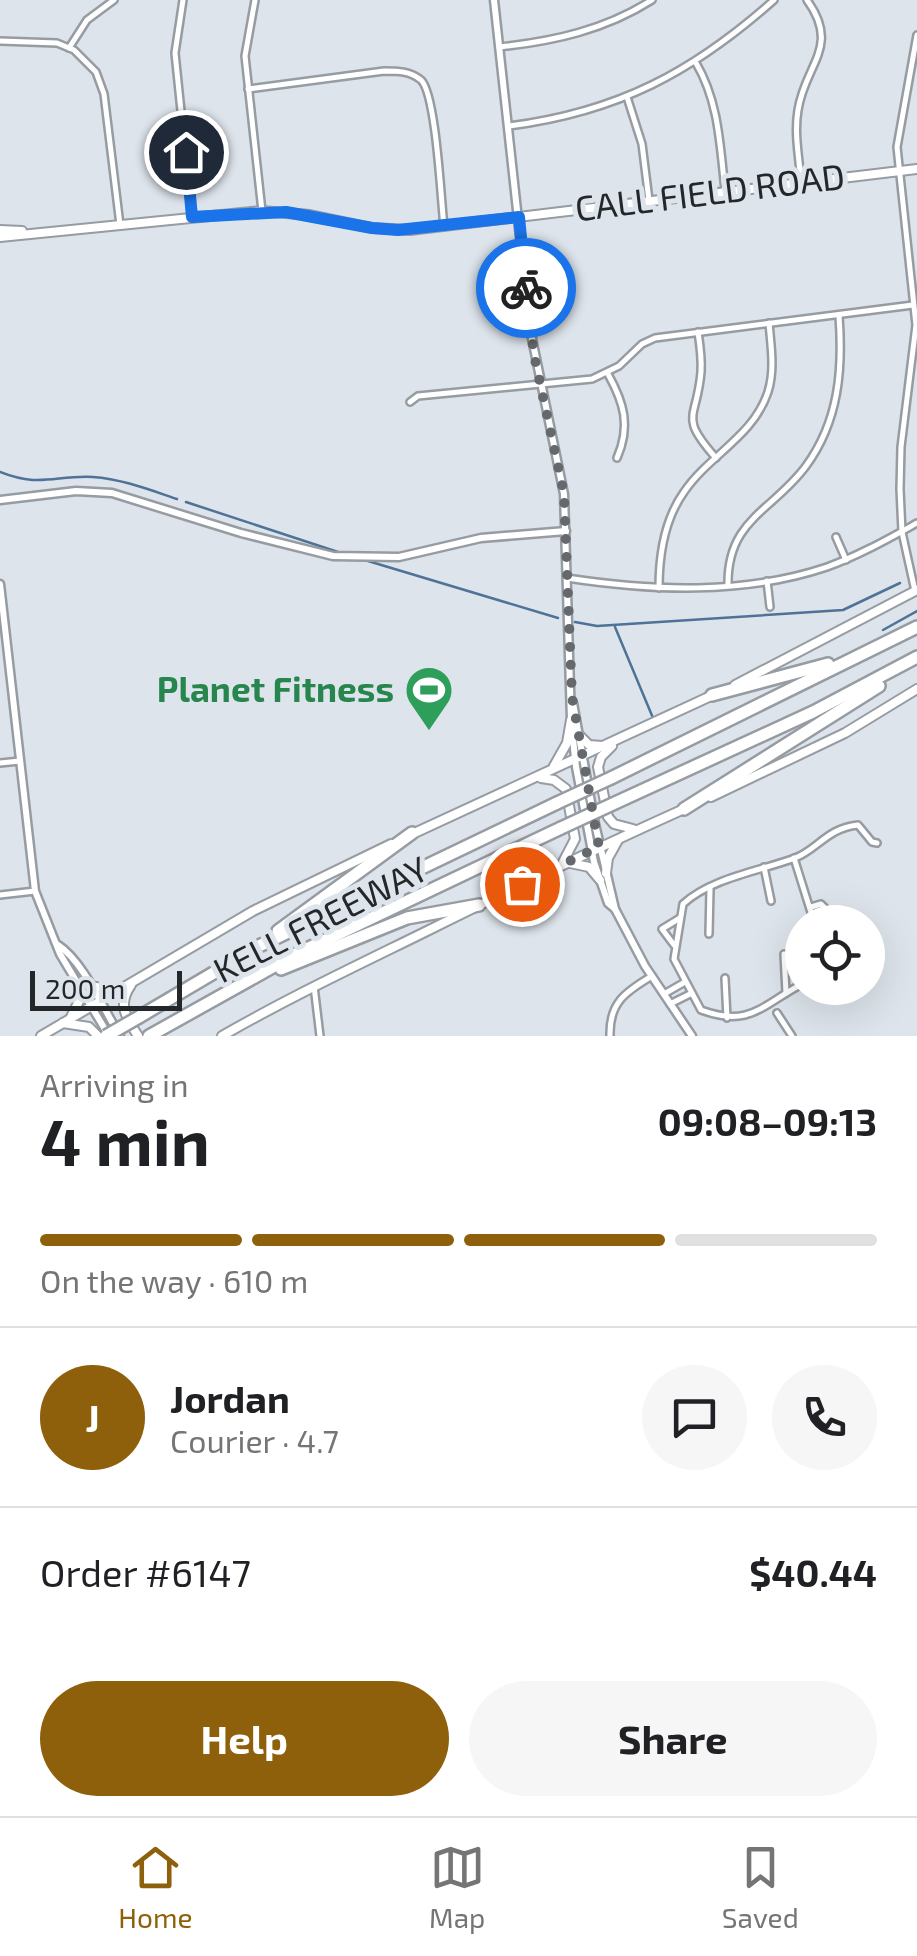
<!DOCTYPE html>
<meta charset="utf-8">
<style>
:root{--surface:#fff;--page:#f6f6f6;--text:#202124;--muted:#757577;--line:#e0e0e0;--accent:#8f600b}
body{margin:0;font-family:"Exo 2",sans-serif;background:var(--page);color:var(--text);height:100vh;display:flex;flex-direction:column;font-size:38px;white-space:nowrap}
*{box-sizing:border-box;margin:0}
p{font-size:32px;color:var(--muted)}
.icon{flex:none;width:55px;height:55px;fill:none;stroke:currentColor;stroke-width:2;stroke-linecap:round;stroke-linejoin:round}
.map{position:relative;height:1036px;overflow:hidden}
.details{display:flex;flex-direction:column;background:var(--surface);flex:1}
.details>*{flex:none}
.controls{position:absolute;left:785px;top:905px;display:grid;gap:20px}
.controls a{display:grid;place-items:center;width:100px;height:100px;border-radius:50%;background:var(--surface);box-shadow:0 10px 40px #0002;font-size:50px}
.scale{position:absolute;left:30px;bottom:25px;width:152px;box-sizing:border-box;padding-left:10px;border:5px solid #242729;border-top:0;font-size:28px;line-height:35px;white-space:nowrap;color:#242729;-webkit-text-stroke:8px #dde4eb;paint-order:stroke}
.pin{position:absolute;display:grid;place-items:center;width:85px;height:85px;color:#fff;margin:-42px;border:5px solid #fff;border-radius:50%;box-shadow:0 2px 10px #0007}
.courier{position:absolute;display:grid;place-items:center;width:100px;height:100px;margin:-50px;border:8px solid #1a73e8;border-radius:50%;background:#fff;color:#222;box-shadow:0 2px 12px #0007}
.headline em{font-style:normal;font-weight:700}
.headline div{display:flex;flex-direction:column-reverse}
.headline{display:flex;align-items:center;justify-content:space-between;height:170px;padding:0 40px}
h1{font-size:65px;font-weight:700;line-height:75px}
.bar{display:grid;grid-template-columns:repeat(4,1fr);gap:15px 10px;align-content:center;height:120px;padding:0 40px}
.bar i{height:12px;border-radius:8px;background:var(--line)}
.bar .current{background:var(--accent)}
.bar p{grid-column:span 4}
.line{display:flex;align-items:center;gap:25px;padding:0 40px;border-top:2px solid var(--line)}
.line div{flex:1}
.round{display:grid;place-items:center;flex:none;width:105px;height:105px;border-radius:52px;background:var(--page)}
.action{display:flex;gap:20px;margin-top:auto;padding:20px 40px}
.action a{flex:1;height:115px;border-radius:60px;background:var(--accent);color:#fff;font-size:40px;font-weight:700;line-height:115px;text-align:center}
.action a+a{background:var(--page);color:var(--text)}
.tab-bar{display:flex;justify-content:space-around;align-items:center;height:140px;border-top:2px solid var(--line);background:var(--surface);font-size:28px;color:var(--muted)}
.tab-bar a{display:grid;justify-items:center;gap:5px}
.tab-bar .current{color:var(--accent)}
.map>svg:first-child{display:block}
</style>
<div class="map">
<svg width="917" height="1036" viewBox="0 0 917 1036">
<rect width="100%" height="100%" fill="#dde4eb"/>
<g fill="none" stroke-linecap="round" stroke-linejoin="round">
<!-- stream -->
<g stroke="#4f7298" stroke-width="2.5">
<path d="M0 472C40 488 55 475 93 477 122 479 150 490 177 499"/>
<polyline points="186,502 341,553"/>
<polyline points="368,561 558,618"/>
<polyline points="575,622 597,626 843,610 900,583"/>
<polyline points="615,627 653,718"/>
<polyline points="883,630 917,611"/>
</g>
<!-- minor casing -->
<g stroke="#969ca2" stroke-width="10">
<g id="minor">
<polyline points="183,0 175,53 192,217"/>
<polyline points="255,0 245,56 262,211"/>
<polyline points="0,41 57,43 74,50 96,72 104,94 120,225"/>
<path d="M500 47C554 41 605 30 652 0"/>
<polyline points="69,48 87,20 114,0"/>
<path d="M696 63C719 102 720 146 725 190"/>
<path d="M248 89 384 71C398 71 410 71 421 80 436 94 441 200 444 227"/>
<polyline points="627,97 642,144 649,200"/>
<path d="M509 126C618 112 693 72 774 0"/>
<path d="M801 181C799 157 794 133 798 110 805 64 841 47 807 0"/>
<path d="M698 332C700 345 702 359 701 372 697 420 678 415 716 458"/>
<path d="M608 374C624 403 631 426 617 458"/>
<polyline points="410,402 418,396 592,379 619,366 642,344 655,338 913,305"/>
<polyline points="836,537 846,560"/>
<path d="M567 578C652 591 744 595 827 567 858 556 888 539 917 523"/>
<polyline points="767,581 770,607"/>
<path d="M728 585C727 519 773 511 806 466 839 421 843 369 839 316"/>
<path d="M659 588C659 554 664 520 684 492 709 455 753 437 768 392 775 370 771 346 769 323"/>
<polyline points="915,591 902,532 900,489 901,447 916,325 897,147 917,35"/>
<polyline points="0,763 20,761"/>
<polyline points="794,858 814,922"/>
<polyline points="764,867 771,901"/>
<polyline points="0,895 35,891"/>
<polyline points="811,907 821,904 825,908 824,916 813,918"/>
<polyline points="709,934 710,889"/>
<polyline points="674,945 662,929 680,918"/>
<polyline points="784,954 786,993"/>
<polyline points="725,978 727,1018"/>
<path d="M802 984C762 1005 750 1028 701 1010L674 959 683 904C711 878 760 871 795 858 817 850 827 828 858 825L872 842 877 843"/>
<polyline points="314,986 320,1036"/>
<polyline points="664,994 685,982"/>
<polyline points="670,1004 690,994"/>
<polyline points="777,1013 792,1036"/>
<path d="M610 1036C609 1003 625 992 652 976"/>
</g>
</g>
<!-- tertiary casing -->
<g stroke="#969ca2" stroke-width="11">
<g id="tertiary">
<polyline points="494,0 530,329 564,494 571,720 576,767 594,862 608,903 615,909 645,966 692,1036"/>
<polyline points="0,500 76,491 112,493 241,533 333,556 399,557 481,538 566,531"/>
<polyline points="0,584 35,891 60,954 109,1036"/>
<polyline points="573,703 595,824 615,909"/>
<path d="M58 945C83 961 104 1010 120 1036"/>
</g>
</g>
<!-- secondary casing -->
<g stroke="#969ca2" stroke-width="12">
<g id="secondary">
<polyline points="0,230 22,231"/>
<polyline points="0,237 262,211 310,215 372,228 410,230 917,169"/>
<polyline points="735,685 917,590"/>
<polyline points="580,736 589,745 602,746"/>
<polyline points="612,746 601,757 598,767 608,817 614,824 633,829"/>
<polyline points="554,766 567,743 571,720"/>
<polyline points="541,778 554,780 566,789 575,839 563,862"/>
<polyline points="711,797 845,733 917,689"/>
<polyline points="408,836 713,695"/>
<polyline points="570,863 589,867 600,880"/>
<polyline points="606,873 608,858 618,840"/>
<path d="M131 985C117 1005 126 1017 138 1036"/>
<polyline points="90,986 114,990"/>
<polyline points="71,1017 79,1001 78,985"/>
<polyline points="63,1023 89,1027 98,1036"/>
<polyline points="41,1036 253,911 391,844"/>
<path d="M222 1036C288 998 358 965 427 931 512 889 597 848 684 809"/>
</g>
</g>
<!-- motorway casing -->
<g stroke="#969ca2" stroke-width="16">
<g id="motorway">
<polyline points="712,695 828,664"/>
<polyline points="611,778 917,627"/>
<polyline points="615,803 813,712 917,657"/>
<polyline points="684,809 879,686"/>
<polyline points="278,931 412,833"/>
<polyline points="281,969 407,918 479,905"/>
<polyline points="139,1017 259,946 557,803"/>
<polyline points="149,1036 294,955 561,828"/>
</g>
</g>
<!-- minor -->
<use href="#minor" stroke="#fff" stroke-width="5"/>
<!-- tertiary -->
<use href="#tertiary" stroke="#fff" stroke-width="6"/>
<!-- secondary -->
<use href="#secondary" stroke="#fff" stroke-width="8"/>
<!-- motorway -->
<use href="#motorway" stroke="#fff" stroke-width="11"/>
<!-- motorway-bridge casing -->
<g stroke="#969ca2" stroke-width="16" stroke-linecap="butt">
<g id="motorway-bridge">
<polyline points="557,803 611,778"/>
<polyline points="561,828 615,803"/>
<polyline points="106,1036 139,1017"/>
</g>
</g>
<!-- motorway-bridge -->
<use href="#motorway-bridge" stroke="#fff" stroke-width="11"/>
</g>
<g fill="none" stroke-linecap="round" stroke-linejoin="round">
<!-- done -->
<polyline stroke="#65696d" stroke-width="10" stroke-dasharray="0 18" points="522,884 599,847 572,697 564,494 534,355 526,288"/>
<!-- route -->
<polyline stroke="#1a73e8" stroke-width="12" points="186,152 192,217 286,212 372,228 398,230 519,217 526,288"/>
</g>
<!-- icons -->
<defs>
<g id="stadium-pin" transform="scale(2.5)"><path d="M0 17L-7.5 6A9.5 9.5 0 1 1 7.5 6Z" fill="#2e9e5b" stroke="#dde4eb"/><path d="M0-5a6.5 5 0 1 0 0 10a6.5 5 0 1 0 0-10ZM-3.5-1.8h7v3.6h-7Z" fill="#fff"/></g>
</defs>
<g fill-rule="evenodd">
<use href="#stadium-pin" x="429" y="690"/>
</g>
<g text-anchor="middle" stroke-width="10" stroke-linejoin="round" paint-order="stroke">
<!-- street labels -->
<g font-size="35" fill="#242729" stroke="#dde4eb">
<text transform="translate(710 193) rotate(-7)" y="12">CALL FIELD ROAD</text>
<text transform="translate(321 920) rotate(-27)" y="12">KELL FREEWAY</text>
</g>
<!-- leisure labels -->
<g font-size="35" font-weight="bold" fill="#27864d" stroke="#dde4eb" text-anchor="end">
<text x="394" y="702">Planet Fitness</text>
</g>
</g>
</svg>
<div class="controls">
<a><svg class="icon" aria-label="locate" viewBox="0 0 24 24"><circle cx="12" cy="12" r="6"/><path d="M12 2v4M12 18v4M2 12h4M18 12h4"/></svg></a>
</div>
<div class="scale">200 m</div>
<div class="pin" style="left:522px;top:884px;background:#ea580c"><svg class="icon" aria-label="bag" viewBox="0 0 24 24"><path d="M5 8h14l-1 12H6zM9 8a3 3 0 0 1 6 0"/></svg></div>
<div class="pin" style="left:186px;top:152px;background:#1f2937"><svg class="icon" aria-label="home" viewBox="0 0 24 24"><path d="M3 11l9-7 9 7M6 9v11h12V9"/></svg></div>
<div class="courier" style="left:526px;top:288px"><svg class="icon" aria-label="bike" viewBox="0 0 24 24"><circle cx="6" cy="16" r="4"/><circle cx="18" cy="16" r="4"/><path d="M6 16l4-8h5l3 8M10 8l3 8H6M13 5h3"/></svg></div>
</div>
<section class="details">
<div class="headline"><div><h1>4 min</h1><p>Arriving in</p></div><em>09:08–09:13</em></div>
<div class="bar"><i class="current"></i><i class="current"></i><i class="current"></i><i></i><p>On the way · 610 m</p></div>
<div class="line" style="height:180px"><b class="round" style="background:var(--accent);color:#fff">J</b><div><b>Jordan</b><p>Courier · 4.7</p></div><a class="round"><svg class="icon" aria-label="chat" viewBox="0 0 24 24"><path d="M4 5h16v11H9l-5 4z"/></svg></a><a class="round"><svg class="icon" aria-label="phone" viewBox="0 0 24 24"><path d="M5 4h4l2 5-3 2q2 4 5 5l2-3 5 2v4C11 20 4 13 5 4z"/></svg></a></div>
<div class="line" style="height:130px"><div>Order #6147</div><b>$40.44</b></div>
<div class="action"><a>Help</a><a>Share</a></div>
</section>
<nav class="tab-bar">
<a class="current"><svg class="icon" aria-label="home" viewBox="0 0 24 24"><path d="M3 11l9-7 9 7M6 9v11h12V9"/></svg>Home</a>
<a><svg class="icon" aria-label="map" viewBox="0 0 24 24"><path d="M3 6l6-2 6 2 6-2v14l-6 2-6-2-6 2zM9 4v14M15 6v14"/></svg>Map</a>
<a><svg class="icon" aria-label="saved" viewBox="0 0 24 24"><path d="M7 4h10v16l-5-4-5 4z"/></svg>Saved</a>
</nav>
